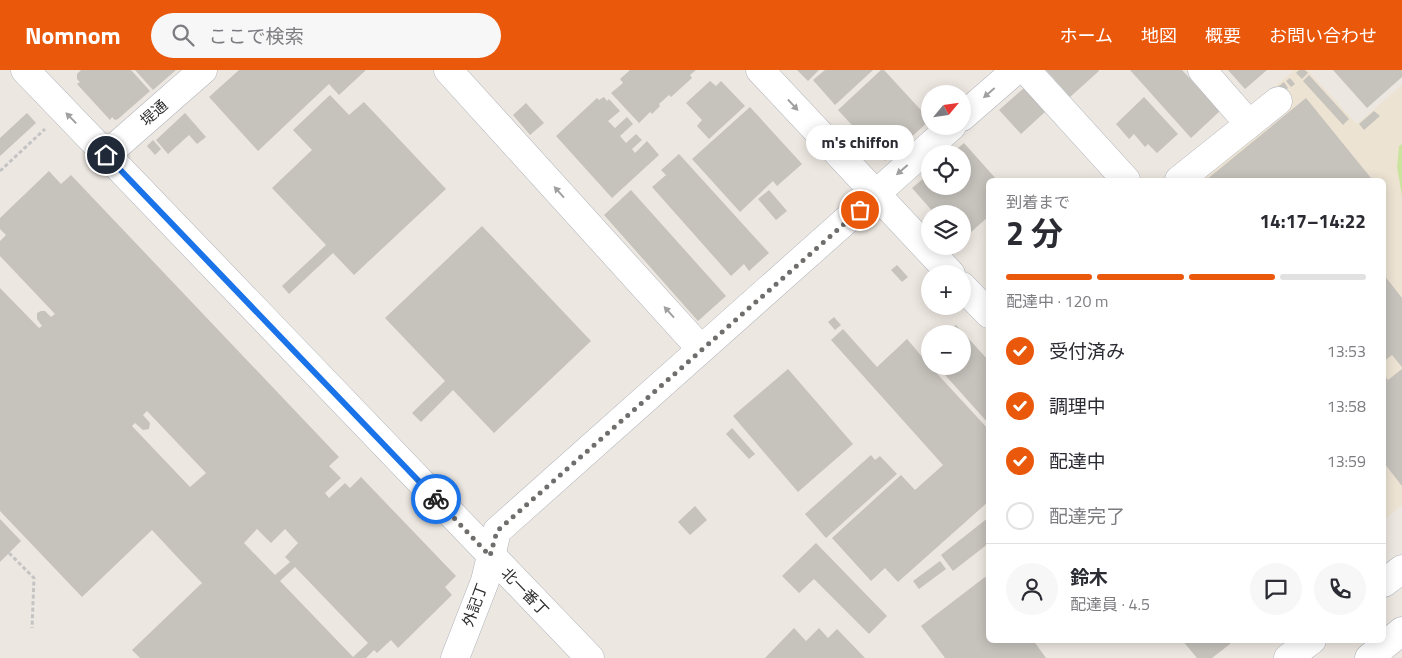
<!DOCTYPE html>
<html lang="ja">
<meta charset="utf-8">
<style>
:root{--surface:#fff;--page:#f7f7f7;--text:#2b2b33;--muted:#7c7c81;--line:#e1e1e2;--accent:#ea580c}
body{margin:0;font-family:"Titillium Web","Noto Sans JP",sans-serif;background:var(--page);color:var(--text);height:100vh;display:flex;flex-direction:column;font-size:19px;white-space:nowrap}
*{box-sizing:border-box;margin:0}
p{font-size:16px;color:var(--muted)}
.icon{flex:none;width:28px;height:28px;fill:none;stroke:currentColor;stroke-width:2;stroke-linecap:round;stroke-linejoin:round}
.map{position:relative;flex:1;overflow:hidden}
.sheet{position:absolute;left:986px;top:108px;width:400px;height:465px;display:flex;flex-direction:column;background:var(--surface);border-radius:8px;box-shadow:0 2px 12px #0003}
.sheet>*{flex:none}
.needle{width:32px;rotate:61deg}
.controls{position:absolute;left:921px;top:15px;display:grid;gap:10px}
.controls a{display:grid;place-items:center;width:50px;height:50px;border-radius:50%;background:var(--surface);box-shadow:0 2px 12px #0003;font-size:25px}
.pin{position:absolute;display:grid;place-items:center;width:42px;height:42px;color:#fff;margin:-21px;border:2px solid #fff;border-radius:50%;box-shadow:0 1px 5px #0007}
.courier{position:absolute;display:grid;place-items:center;width:50px;height:50px;margin:-25px;border:4px solid #1a73e8;border-radius:50%;background:#fff;color:#222;box-shadow:0 1px 6px #0007}
.bubble{position:absolute;height:35px;border-radius:18px;background:var(--surface);box-shadow:0 2px 12px #0003;font-size:16px;font-weight:700;line-height:35px;text-align:center}
.headline em{font-style:normal;font-weight:700}
.headline div{display:flex;flex-direction:column-reverse}
.headline{display:flex;align-items:center;justify-content:space-between;height:85px;padding:0 20px}
h1{font-size:32px;font-weight:700;line-height:38px}
.bar{display:grid;grid-template-columns:repeat(4,1fr);gap:8px 5px;align-content:center;height:60px;padding:0 20px}
.bar i{height:6px;border-radius:4px;background:var(--line)}
.bar .on{background:var(--accent)}
.bar p{grid-column:span 4}
.line{display:flex;align-items:center;gap:12px;padding:0 20px;border-top:1px solid var(--line)}
.line div{flex:1}
.round{display:grid;place-items:center;flex:none;width:52px;height:52px;border-radius:26px;background:var(--page)}
ol{padding:0 20px;list-style:none}
li{display:flex;align-items:center;gap:15px;height:55px}
li p{margin-inline-start:auto}
li .icon{padding:5px;border-radius:50%;background:var(--accent);color:#fff;stroke-width:4}
li:last-child{color:var(--muted)}
li i{width:28px;height:28px;border:2px solid var(--line);border-radius:50%}
header{display:flex;align-items:center;gap:30px;box-sizing:border-box;height:70px;padding:0 25px;background:var(--accent);color:#fff}
header strong{font-size:24px}
nav{display:flex;gap:28px;margin-inline-start:auto;font-size:18px}
.search{width:350px;height:45px;background:var(--page);display:flex;align-items:center;gap:12px;box-sizing:border-box;padding:0 18px;border-radius:28px;color:var(--muted);font-size:19px}
.map>svg:first-child{display:block}
</style>
<header>
<strong>Nomnom</strong>
<div class="search"><svg class="icon" aria-label="search" viewBox="0 0 24 24"><circle cx="10" cy="10" r="6"/><path d="M15 15l6 6"/></svg>ここで検索</div>
<nav><a>ホーム</a><a>地図</a><a>概要</a><a>お問い合わせ</a></nav>
</header>
<div class="map">
<svg width="1402" height="588" viewBox="0 0 1402 588">
<rect width="100%" height="100%" fill="#ede7e1"/>
<!-- education -->
<polygon fill="#ede3d3" points="1295,0 1307,0 1357,54 1402,15 1402,435 1384,450 1384,110 1160,110"/>
<!-- pitch -->
<polygon fill="#cae4a0" points="1402,74 1402,126 1397,97 1399,76"/>
<!-- building -->
<g fill="#c6c2bc" fill-rule="evenodd">
<polygon points="81,0 131,0 150,21 118,49 115,50 112,47 110,50 77,14 80,12 77,9 77,4"/>
<polygon points="135,0 176,0 153,20"/>
<polygon points="239,0 366,0 339,25 329,14 258,81 209,27"/>
<polygon points="630,0 696,0 690,5 692,8 671,27 669,25 659,34 660,36 652,44 650,42 639,53 611,23 623,13 620,9"/>
<polygon points="797,0 819,0 808,11"/>
<polygon points="825,0 873,0 835,35 813,10"/>
<polygon points="881,0 884,0 930,50 885,91 838,40"/>
<polygon points="1046,0 1098,0 1099,1 1070,27"/>
<polygon points="1130,0 1182,0 1220,41 1191,68"/>
<polygon points="1228,0 1267,0 1245,19"/>
<polygon points="1299,0 1305,0 1308,3 1302,9 1296,3"/>
<polygon points="1333,0 1402,0 1402,7 1367,38"/>
<polygon points="1309,5 1349,49 1343,55 1303,11"/>
<polygon points="1290,8 1295,14 1291,17 1286,11"/>
<polygon points="710,11 716,16 721,11 745,36 709,69 697,56 702,50 686,33"/>
<polygon points="1284,12 1288,18 1278,26 1274,20"/>
<polygon points="1024,18 1045,42 1021,64 999,40"/>
<polygon points="330,25 349,45 364,32 446,119 354,205 333,183 289,224 282,216 326,175 272,118 312,80 293,60"/>
<polygon points="604,27 607,31 609,29 620,41 608,51 615,58 627,47 633,54 620,66 626,73 636,64 642,70 632,79 635,83 647,71 659,85 612,128 556,66 597,28 599,30"/>
<polygon points="1144,27 1178,64 1157,83 1148,74 1145,77 1134,64 1129,69 1116,54"/>
<polygon points="1306,28 1371,108 1369,110 1206,110"/>
<polygon points="526,33 544,53 530,65 513,45"/>
<polygon points="750,37 802,94 777,116 773,111 740,142 692,89"/>
<polygon points="1374,41 1380,46 1364,60 1359,54"/>
<polygon points="27,43 36,53 0,86 0,68"/>
<polygon points="185,43 206,67 197,74 189,65 168,84 156,70"/>
<polygon points="153,70 161,79 155,85 147,76"/>
<polygon points="964,73 997,110 989,110 989,146 970,163 966,157 962,160 962,144 935,144 912,118 930,103 930,116 962,116 962,84 951,84"/>
<polygon points="679,84 769,183 749,201 744,194 731,206 652,117 666,105 661,100"/>
<path d="M49 101 61 114 71 105 339 387 329 396 341 408 325 423 329 428 345 413 350 418 361 407 456 506 445 517 452 525 398 578 391 570 377 583 374 580 366 588H140L132 580 202 513 179 489 152 460 82 527 0 441V218L39 258 42 256 37 249V243L41 241H45L51 247 55 244 0 186V171L6 165 0 159V148ZM147 341 206 403 190 417 132 356 135 353 143 360 149 359 150 353 143 345ZM257 459 271 473 285 459 298 473 285 487 290 492 275 505 244 473ZM295 497 368 573 353 587 280 511Z"/>
<polygon points="631,120 726,226 698,251 604,145"/>
<polygon points="769,120 787,141 776,150 758,129"/>
<polygon points="482,156 591,271 494,363 453,320 421,352 412,343 445,311 385,248"/>
<polygon points="897,195 908,207 902,212 891,200"/>
<polygon points="1384,205 1402,228 1402,297 1392,285 1384,291"/>
<polygon points="834,247 841,255 835,260 828,252"/>
<polygon points="956,255 989,291 989,354 937,296 962,296 962,264 946,264"/>
<polygon points="843,259 877,297 907,269 930,296 989,360 989,431 898,512 885,498 871,511 832,468 901,405 915,420 943,395 831,270"/>
<polygon points="788,299 853,374 798,422 733,346"/>
<polygon points="1402,299 1402,416 1384,393 1384,305 1388,310"/>
<polygon points="732,358 755,384 749,389 726,364"/>
<polygon points="871,385 875,390 880,386 897,404 826,468 805,444"/>
<polygon points="695,436 707,450 690,465 678,452"/>
<polygon points="989,447 989,473 953,501 941,485"/>
<polygon points="0,449 21,471 0,492"/>
<polygon points="816,473 887,546 869,564 814,509 799,523 782,506"/>
<polygon points="940,491 946,499 919,519 913,511"/>
<polygon points="985,507 989,512 989,570 1033,570 1046,588 945,588 921,556"/>
<polygon points="794,558 806,571 819,558 828,568 837,559 865,588 765,588"/>
<polygon points="1182,570 1230,570 1230,574 1212,588 1197,588"/>
</g>
<g fill="none" stroke-linecap="round" stroke-linejoin="round">
<!-- minor casing -->
<g stroke="#b1b4bc" stroke-width="29">
<g id="minor">
<polyline points="25,0 590,588"/>
<polyline points="448,0 701,279"/>
<polyline points="760,0 951,204"/>
<polyline points="1026,0 1126,110"/>
<polyline points="1202,0 1249,54"/>
<polyline points="962,47 1016,0"/>
<polyline points="106,85 203,0"/>
<polyline points="1179,110 1278,31"/>
<polyline points="962,216 989,244"/>
<polyline points="1384,513 1402,499"/>
<polyline points="455,588 485,511 497,461 952,56"/>
<polyline points="1288,588 1312,570"/>
<polyline points="1369,588 1402,561"/>
</g>
</g>
<!-- path -->
<g stroke="#c4c4c4" stroke-width="3" stroke-dasharray="4 2.5" stroke-linecap="butt">
<polyline points="0,101 45,59"/>
<polyline points="9,483 34,508 32,558"/>
</g>
<!-- minor -->
<use href="#minor" stroke="#fff" stroke-width="28"/>
</g>
<!-- one-way arrows -->
<defs><path id="oneway-solid" d="M-6-.8H1V-3.2L6.5 0L1 3.2V.8H-6Z" transform="scale(1.25)"/></defs>
<g fill="#a0a0a0">
<use href="#oneway-solid" transform="translate(989 23) rotate(139)"/>
<use href="#oneway-solid" transform="translate(793 35) rotate(47)"/>
<use href="#oneway-solid" transform="translate(71 48) rotate(-134)"/>
<use href="#oneway-solid" transform="translate(902 100) rotate(139)"/>
<use href="#oneway-solid" transform="translate(559 122) rotate(-132)"/>
<use href="#oneway-solid" transform="translate(669 242) rotate(-132)"/>
</g>
<g fill="none" stroke-linecap="round" stroke-linejoin="round">
<!-- done -->
<polyline stroke="#706e6c" stroke-width="5" stroke-dasharray="0 9" points="436,429 490,486 497,461 860,140"/>
<!-- route -->
<polyline stroke="#1a73e8" stroke-width="6" points="106,85 436,429"/>
</g>
<g text-anchor="middle" stroke-width="4" stroke-linejoin="round" paint-order="stroke">
<!-- street labels -->
<g font-size="15" fill="#2d2d2d" stroke="#fff">
<text transform="translate(154 43) rotate(-41)" y="5">堤通</text>
<text transform="translate(525 522) rotate(46)" y="5">北一番丁</text>
<text transform="translate(475 535) rotate(-70)" y="5">外記丁</text>
</g>
</g>
</svg>
<div class="controls">
<a><svg class="needle" viewBox="-14 -14 28 28"><path d="M0-13l5 13h-10z" fill="#e53935"/><path d="M0 13l5-13h-10z" fill="#7c7c81"/></svg></a>
<a><svg class="icon" aria-label="locate" viewBox="0 0 24 24"><circle cx="12" cy="12" r="6"/><path d="M12 2v4M12 18v4M2 12h4M18 12h4"/></svg></a>
<a><svg class="icon" aria-label="layers" viewBox="0 0 24 24"><path d="M12 4l9 5-9 5-9-5zM3 14l9 5 9-5"/></svg></a>
<a>+</a>
<a>−</a>
</div>
<div class="pin" style="left:860px;top:140px;background:#ea580c"><svg class="icon" aria-label="bag" viewBox="0 0 24 24"><path d="M5 8h14l-1 12H6zM9 8a3 3 0 0 1 6 0"/></svg></div>
<div class="pin" style="left:106px;top:85px;background:#1f2937"><svg class="icon" aria-label="home" viewBox="0 0 24 24"><path d="M3 11l9-7 9 7M6 9v11h12V9"/></svg></div>
<div class="courier" style="left:436px;top:429px"><svg class="icon" aria-label="bike" viewBox="0 0 24 24"><circle cx="6" cy="16" r="4"/><circle cx="18" cy="16" r="4"/><path d="M6 16l4-8h5l3 8M10 8l3 8H6M13 5h3"/></svg></div>
<div class="bubble" style="left:806px;top:55px;width:108px">m's chiffon</div>
<section class="sheet">
<div class="headline"><div><h1>2 分</h1><p>到着まで</p></div><em>14:17–14:22</em></div>
<div class="bar"><i class="on"></i><i class="on"></i><i class="on"></i><i></i><p>配達中 · 120 m</p></div>
<ol>
<li><svg class="icon" aria-label="check" viewBox="0 0 24 24"><path d="M5 12l5 5 9-10"/></svg>受付済み<p>13:53</p></li>
<li><svg class="icon" aria-label="check" viewBox="0 0 24 24"><path d="M5 12l5 5 9-10"/></svg>調理中<p>13:58</p></li>
<li><svg class="icon" aria-label="check" viewBox="0 0 24 24"><path d="M5 12l5 5 9-10"/></svg>配達中<p>13:59</p></li>
<li><i></i>配達完了</li>
</ol>
<div class="line" style="height:90px"><a class="round"><svg class="icon" aria-label="person" viewBox="0 0 24 24"><circle cx="12" cy="8" r="4"/><path d="M4 21q1-7 8-7t8 7"/></svg></a><div><b>鈴木</b><p>配達員 · 4.5</p></div><a class="round"><svg class="icon" aria-label="chat" viewBox="0 0 24 24"><path d="M4 5h16v11H9l-5 4z"/></svg></a><a class="round"><svg class="icon" aria-label="phone" viewBox="0 0 24 24"><path d="M5 4h4l2 5-3 2q2 4 5 5l2-3 5 2v4C11 20 4 13 5 4z"/></svg></a></div>
</section>
</div>
